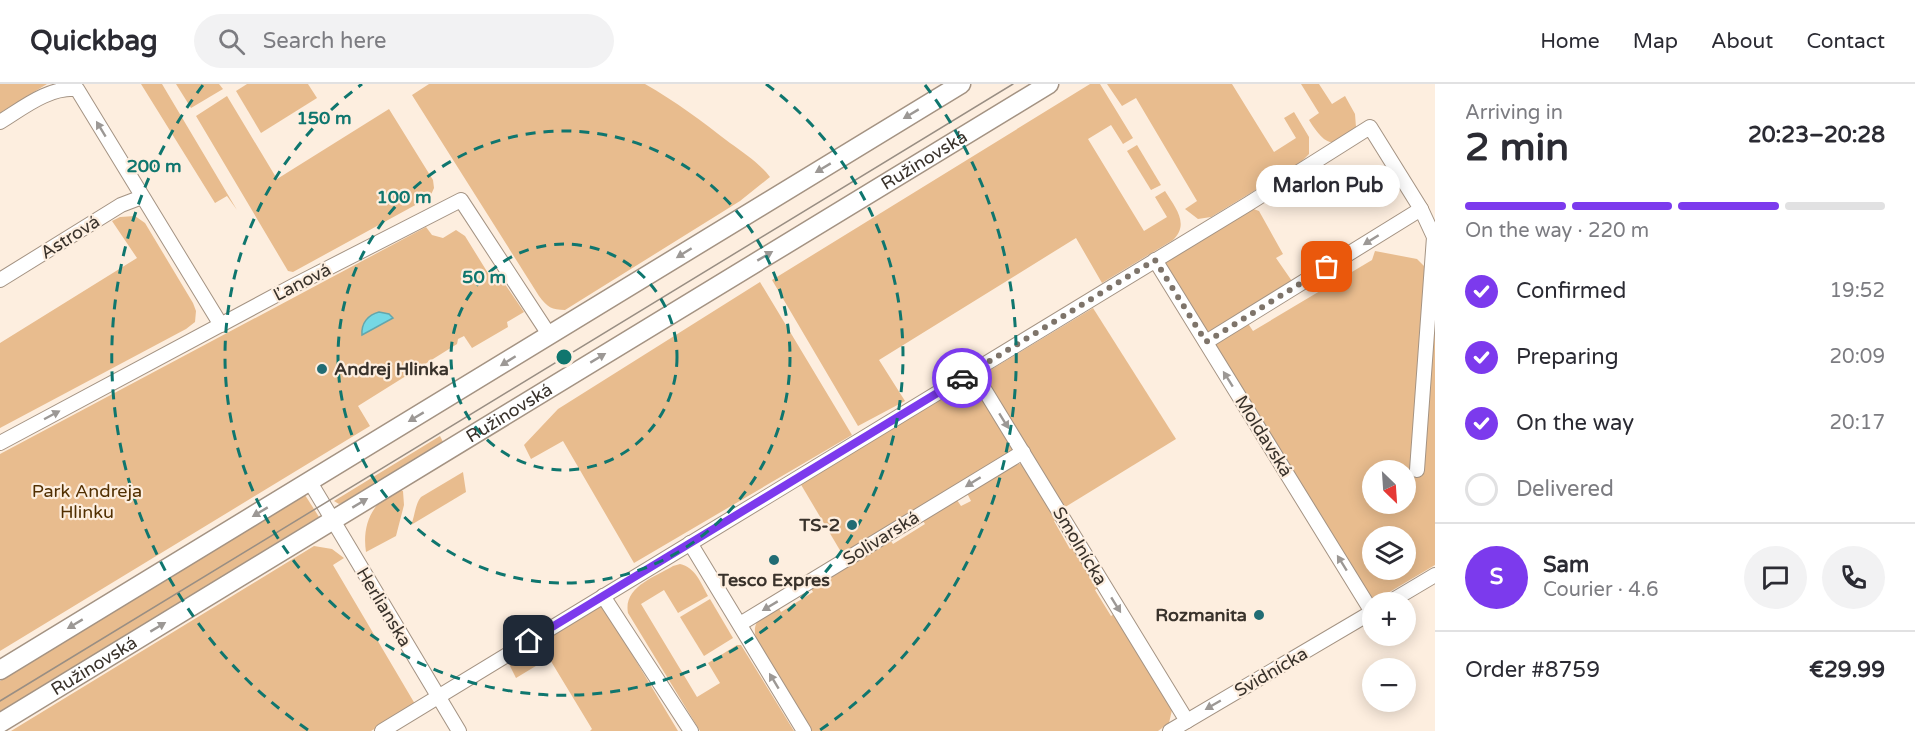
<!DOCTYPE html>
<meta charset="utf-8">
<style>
:root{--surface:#fff;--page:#f2f2f3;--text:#2b2b33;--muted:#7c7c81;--line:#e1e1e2;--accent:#7c3aed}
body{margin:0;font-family:"Varela Round",sans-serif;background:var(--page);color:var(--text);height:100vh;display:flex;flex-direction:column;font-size:22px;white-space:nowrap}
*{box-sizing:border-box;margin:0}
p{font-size:20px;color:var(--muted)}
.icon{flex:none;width:33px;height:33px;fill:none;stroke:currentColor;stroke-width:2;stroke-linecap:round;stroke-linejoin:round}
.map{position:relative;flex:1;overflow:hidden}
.drawer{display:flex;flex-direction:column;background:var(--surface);width:480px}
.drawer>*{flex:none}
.needle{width:39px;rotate:155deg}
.tools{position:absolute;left:1362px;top:376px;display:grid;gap:12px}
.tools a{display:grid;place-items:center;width:54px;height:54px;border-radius:50%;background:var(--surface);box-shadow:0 3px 15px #0003;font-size:30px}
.pin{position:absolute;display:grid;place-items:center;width:51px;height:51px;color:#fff;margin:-26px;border-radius:12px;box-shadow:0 3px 9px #0006}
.courier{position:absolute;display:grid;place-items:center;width:60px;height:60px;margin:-30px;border:4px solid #7c3aed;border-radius:50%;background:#fff;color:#222;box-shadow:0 2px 8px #0007}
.bubble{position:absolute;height:42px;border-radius:21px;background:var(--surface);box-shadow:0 3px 15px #0003;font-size:20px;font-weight:800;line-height:42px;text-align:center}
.headline em{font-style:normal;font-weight:800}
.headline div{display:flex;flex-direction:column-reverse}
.headline{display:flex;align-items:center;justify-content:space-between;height:102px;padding:0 30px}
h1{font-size:39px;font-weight:800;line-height:45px}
.bar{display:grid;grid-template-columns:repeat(4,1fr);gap:9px 6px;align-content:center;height:72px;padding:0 30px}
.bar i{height:8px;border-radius:4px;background:var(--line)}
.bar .current{background:var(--accent)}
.bar p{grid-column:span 4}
.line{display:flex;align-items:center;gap:15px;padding:0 30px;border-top:2px solid var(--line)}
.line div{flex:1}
.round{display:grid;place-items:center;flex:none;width:63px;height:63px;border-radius:32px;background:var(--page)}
ol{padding:0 30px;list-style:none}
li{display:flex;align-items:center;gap:18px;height:66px}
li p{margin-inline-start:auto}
li .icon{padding:6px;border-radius:50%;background:var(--accent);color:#fff;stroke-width:4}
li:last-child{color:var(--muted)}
li i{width:33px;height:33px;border:3px solid var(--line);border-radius:50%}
header{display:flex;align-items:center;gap:36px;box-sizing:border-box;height:84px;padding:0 30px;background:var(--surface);border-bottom:2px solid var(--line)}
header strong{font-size:28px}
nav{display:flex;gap:33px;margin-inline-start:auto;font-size:21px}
.search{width:420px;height:54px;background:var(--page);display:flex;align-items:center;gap:15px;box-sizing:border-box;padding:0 21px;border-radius:33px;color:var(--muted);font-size:22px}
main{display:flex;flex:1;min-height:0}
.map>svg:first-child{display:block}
</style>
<header>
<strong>Quickbag</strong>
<div class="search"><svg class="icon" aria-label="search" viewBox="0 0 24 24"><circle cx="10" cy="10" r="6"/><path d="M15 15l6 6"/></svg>Search here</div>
<nav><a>Home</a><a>Map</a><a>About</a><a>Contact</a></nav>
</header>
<main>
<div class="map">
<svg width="1435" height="647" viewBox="0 0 1435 647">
<rect width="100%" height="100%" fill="#fdeedf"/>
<!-- green -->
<g fill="#e8bc8e" fill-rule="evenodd">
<polygon points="0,0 47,0 0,29"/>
<polygon points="141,0 162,0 237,126 227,112 215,119"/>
<polygon points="176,0 219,0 223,5 191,24"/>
<polygon points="247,0 308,0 317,14 261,49 236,7"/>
<path d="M429 0H645C675 17 703 38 730 59 744 69 759 79 770 93L740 117 565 226C552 226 547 223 539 212L412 11Z"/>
<path d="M1090 0H1100L1133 54 1123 60 1111 41 1088 55 1144 147 1167 133 1155 113 1165 107C1175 123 1190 140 1173 156L1102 199 1076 154 879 276 905 317 858 342 772 196Z"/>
<polygon points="1107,0 1232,0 1274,68 1296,54 1284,34 1294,28 1309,53 1309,70 1300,79 1211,133 1198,135 1185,125 1197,117 1136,14 1122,22"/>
<path d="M1301 0H1319L1332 20 1345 12 1355 30 1356 43C1334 68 1324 60 1309 36L1319 29Z"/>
<polygon points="227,12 277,95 389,25 433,96 434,104 430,113 293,188 288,187 196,32"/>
<polygon points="1137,61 1161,101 1151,106 1127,67"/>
<polygon points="1248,123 1259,127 1283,170 1276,174 1294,200 1208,254 1160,176"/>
<polygon points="135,132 145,139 193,219 196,227 195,238 186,245 0,344 0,259 137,174 112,137 120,133"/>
<polygon points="426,143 432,151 443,154 456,146 465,152 491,194 498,190 524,228 507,238 508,243 472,264 464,252 458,255 457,260 358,322 370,342 0,567 0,370"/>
<path d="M1375 167 1417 175 1425 183 1435 182V481L1371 519 1210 260 1247 238 1253 247 1372 176ZM1372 387H1406V420H1372ZM1372 453H1406V486H1372Z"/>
<polygon points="760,198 852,351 634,479 563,357 531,375 524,361 558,325"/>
<polygon points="1093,224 1176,355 1062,425 982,291"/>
<polygon points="973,294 1018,367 844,473 800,399"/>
<polygon points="440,352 443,358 345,418 339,420 334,417"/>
<path d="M1012 379 1021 380 1028 386 1058 435 1054 437 1070 465 1075 463 1099 503 1095 506 1111 532 1116 529 1168 615 1172 626 1169 639 1158 647H811L757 558C750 537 761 533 777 521L781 528 813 508 809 501 888 453 893 460 925 440 921 434 955 413 961 422 971 417 966 407Z"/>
<path d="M463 388 466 408 411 441C415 432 415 420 421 413Z"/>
<path d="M400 406 403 407 404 421 396 452 366 468C363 449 367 429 383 415 387 411 395 409 400 406Z"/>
<polygon points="305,411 319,433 0,628 0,597"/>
<polygon points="314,462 332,465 344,474 333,481 415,620 371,647 11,647"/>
<path d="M680 480C695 483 701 499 708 512L678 529 664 506 641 520 697 613 720 599 708 579 737 561H741L794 647H700L628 529C623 503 655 493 673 482Z"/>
<polygon points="710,515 733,554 704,572 680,533"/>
<polygon points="602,520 678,647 590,647 592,645 549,574 516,594 508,578"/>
</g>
<!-- water -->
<path fill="#75d8e4" stroke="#63a6ac" stroke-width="1.5" d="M379 228 389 230 393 234 362 251C361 239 368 231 379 228Z"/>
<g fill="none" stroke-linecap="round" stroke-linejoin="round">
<!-- street casing -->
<g stroke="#a49383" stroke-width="16">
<g id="street">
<path d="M0 38C23 24 48 3 77 5L221 241"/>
<polyline points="1155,176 1372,528"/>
<polyline points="0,196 121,121 142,113"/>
<polyline points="1206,258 1421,125"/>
<polyline points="973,287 1187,637"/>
<polyline points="0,359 293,202 461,116 550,252"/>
<polyline points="310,398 459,647"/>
<polyline points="690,459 804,647"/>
<polyline points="603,512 691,647"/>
<polyline points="1388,519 1435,491"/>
<polyline points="740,540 1023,368"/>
<polyline points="382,647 1248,120 1370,43 1421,125 1434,153 1417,386"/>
<polyline points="1170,647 1372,528"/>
</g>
</g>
<!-- secondary casing -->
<g stroke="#a49383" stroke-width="21">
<g id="secondary">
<polyline points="0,586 961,0"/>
<path id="s1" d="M0 639 1049 0"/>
</g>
</g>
<!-- street -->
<use href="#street" stroke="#fff" stroke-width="14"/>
<!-- secondary -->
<use href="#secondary" stroke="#fff" stroke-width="18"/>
<!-- tram -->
<polyline stroke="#998e83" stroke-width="1.5" points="0,617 1013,0"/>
</g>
<!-- one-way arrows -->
<defs><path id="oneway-solid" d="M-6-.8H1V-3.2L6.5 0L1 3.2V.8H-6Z" transform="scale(1.5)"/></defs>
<g fill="#9c9895">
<use href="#oneway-solid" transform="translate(911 30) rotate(149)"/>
<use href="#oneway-solid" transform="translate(101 45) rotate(-121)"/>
<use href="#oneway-solid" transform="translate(823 84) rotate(149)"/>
<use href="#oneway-solid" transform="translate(1371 156) rotate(148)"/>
<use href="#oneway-solid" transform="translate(684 169) rotate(148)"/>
<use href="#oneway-solid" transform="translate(765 172) rotate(-31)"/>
<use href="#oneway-solid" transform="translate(598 274) rotate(-31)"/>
<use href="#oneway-solid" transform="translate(508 277) rotate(148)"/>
<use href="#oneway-solid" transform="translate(1228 295) rotate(-122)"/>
<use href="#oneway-solid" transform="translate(52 331) rotate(-28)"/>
<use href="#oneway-solid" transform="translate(416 333) rotate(149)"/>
<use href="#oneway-solid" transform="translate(1004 337) rotate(58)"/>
<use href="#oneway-solid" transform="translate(973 398) rotate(148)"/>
<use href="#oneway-solid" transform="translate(360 419) rotate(-31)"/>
<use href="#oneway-solid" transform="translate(260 428) rotate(149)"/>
<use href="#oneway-solid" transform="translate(1342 479) rotate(-122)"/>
<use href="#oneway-solid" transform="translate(1116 521) rotate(58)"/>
<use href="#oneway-solid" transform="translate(770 522) rotate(149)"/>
<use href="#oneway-solid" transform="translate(75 540) rotate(149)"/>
<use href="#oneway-solid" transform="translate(158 543) rotate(-31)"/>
<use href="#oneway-solid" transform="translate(774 597) rotate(-121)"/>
<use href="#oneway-solid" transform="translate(1213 621) rotate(150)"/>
</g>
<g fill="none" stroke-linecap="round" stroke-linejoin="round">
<!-- done -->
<polyline stroke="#7e746a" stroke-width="6" stroke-dasharray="0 10.8" points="962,294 1155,176 1206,258 1327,183"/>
<!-- route -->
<polyline stroke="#7c3aed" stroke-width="8" points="529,557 962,294"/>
</g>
<!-- distance rings -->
<g fill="none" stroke="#0f766e" stroke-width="3" stroke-dasharray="10 8">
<circle cx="564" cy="273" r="113"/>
<circle cx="564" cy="273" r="226"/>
<path d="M766 0A339 339 0 1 1 362 0"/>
<path d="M308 646A452 452 0 0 1 203 1M925 1A452 452 0 0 1 820 646"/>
</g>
<!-- markers -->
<g fill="#216c74" stroke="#fdeedf" stroke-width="2">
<circle cx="322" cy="285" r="6"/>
<circle cx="852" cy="441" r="6"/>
<circle cx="774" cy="476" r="6"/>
<circle cx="1259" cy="531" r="6"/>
</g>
<g text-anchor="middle" stroke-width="4.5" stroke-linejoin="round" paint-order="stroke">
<!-- street labels -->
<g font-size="18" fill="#39322b" stroke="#fdeedf">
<text dy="6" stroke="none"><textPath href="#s1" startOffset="1082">Ružinovská</textPath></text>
<text transform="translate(70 153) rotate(-32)" y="6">Astrová</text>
<text transform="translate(302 198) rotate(-27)" y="6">Ľanová</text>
<text dy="6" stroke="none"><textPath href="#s1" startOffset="596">Ružinovská</textPath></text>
<text transform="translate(1264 352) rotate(58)" y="6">Moldavská</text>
<text transform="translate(881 454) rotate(-32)" y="6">Solivarská</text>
<text transform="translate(1080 462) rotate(59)" y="6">Smolnícka</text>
<text transform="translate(384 523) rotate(59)" y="6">Herlianska</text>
<text dy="6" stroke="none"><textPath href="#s1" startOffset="110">Ružinovská</textPath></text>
<text transform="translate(1271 588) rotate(-30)" y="6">Svidnícka</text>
</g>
<!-- poi labels -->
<g font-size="18" font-weight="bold" fill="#39322b" stroke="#fdeedf" text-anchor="end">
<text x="334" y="291" text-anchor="start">Andrej Hlinka</text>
<text x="840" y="447">TS-2</text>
<text x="774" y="502" text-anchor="middle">Tesco Expres</text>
<text x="1247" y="537">Rozmanita</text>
</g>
<!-- park labels -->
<g font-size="18" fill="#512f01" stroke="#fdeedf">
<text x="87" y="413">Park Andreja<tspan x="87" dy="21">Hlinku</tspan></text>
</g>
</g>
<circle cx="564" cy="273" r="9" fill="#0f766e" stroke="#fdeedf" stroke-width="3"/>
<g font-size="18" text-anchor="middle" font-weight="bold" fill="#0f766e" stroke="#fdeedf" stroke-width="4.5" stroke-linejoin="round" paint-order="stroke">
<text x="324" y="40">150 m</text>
<text x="154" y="88">200 m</text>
<text x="404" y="119">100 m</text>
<text x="484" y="199">50 m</text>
</g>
</svg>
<div class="tools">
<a><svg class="needle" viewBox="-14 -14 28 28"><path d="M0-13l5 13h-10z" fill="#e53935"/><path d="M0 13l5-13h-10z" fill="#7c7c81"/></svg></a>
<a><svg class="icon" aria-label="layers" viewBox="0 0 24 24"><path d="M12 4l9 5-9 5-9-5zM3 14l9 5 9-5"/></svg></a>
<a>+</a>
<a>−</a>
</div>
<div class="pin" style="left:1327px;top:183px;background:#ea580c"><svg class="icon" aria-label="bag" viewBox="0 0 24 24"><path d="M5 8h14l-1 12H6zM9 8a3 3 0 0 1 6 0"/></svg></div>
<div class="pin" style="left:529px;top:557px;background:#1f2937"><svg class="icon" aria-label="home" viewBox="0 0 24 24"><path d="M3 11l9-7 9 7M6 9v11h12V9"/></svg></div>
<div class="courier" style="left:962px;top:294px"><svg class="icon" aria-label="car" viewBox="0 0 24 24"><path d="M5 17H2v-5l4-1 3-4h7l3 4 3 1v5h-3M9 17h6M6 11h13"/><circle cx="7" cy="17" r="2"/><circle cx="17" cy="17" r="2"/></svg></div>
<div class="bubble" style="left:1256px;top:81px;width:144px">Marlon Pub</div>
</div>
<section class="drawer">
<div class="headline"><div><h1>2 min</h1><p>Arriving in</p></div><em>20:23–20:28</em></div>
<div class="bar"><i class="current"></i><i class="current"></i><i class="current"></i><i></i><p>On the way · 220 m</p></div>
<ol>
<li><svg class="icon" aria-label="check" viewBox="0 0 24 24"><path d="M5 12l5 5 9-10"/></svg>Confirmed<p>19:52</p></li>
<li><svg class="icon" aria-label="check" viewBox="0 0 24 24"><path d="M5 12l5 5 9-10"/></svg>Preparing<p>20:09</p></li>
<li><svg class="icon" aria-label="check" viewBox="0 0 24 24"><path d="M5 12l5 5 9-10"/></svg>On the way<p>20:17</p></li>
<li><i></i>Delivered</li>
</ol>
<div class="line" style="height:108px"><b class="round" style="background:var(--accent);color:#fff">S</b><div><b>Sam</b><p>Courier · 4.6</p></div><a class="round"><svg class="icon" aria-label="chat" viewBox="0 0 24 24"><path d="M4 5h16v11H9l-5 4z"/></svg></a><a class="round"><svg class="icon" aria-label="phone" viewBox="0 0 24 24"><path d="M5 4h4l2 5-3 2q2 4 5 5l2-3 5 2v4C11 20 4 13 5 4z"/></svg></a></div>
<div class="line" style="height:78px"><div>Order #8759</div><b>€29.99</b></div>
</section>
</main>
